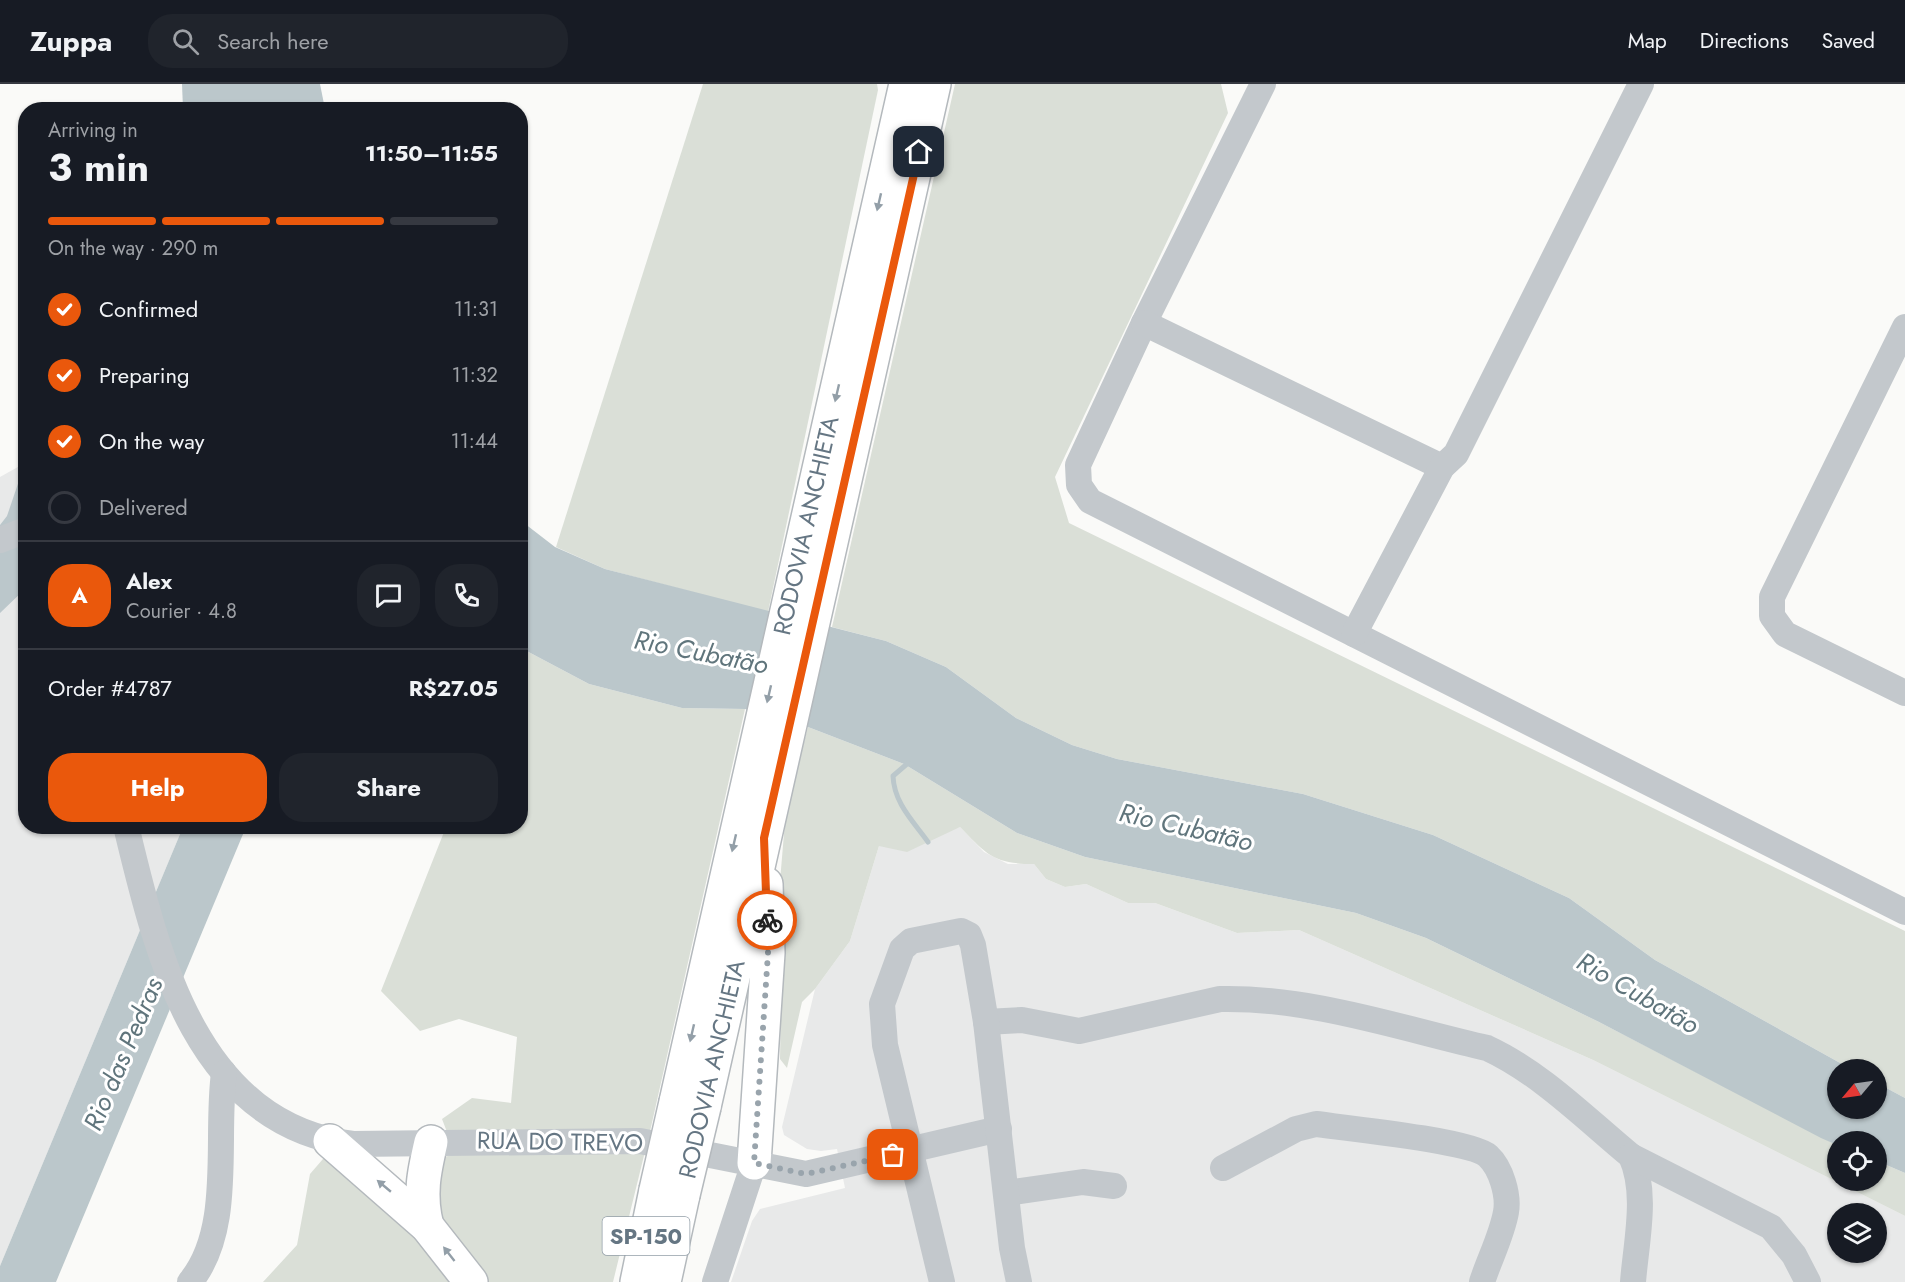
<!DOCTYPE html>
<meta charset="utf-8">
<style>
:root{--surface:#171b24;--page:#20242c;--text:#f1f3f6;--muted:#9ea1a6;--line:#363941;--accent:#ea580c}
body{margin:0;font-family:Jost,sans-serif;background:var(--page);color:var(--text);height:100vh;display:flex;flex-direction:column;font-size:22px;white-space:nowrap}
*{box-sizing:border-box;margin:0}
p{font-size:20px;color:var(--muted)}
.icon{flex:none;width:33px;height:33px;fill:none;stroke:currentColor;stroke-width:2;stroke-linecap:round;stroke-linejoin:round}
.map{position:relative;flex:1;overflow:hidden}
.side{position:absolute;left:18px;top:18px;width:510px;height:732px;display:flex;flex-direction:column;background:var(--surface);border-radius:24px;box-shadow:0 2px 4px #0004}
.side>*{flex:none}
.needle{width:39px;rotate:241deg}
.controls{position:absolute;left:1827px;top:975px;display:grid;gap:12px}
.controls a{display:grid;place-items:center;width:60px;height:60px;border-radius:50%;background:var(--surface);box-shadow:0 2px 4px #0004;font-size:30px}
.pin{position:absolute;display:grid;place-items:center;width:51px;height:51px;color:#fff;margin:-26px;border-radius:12px;box-shadow:0 3px 9px #0006}
.courier{position:absolute;display:grid;place-items:center;width:60px;height:60px;margin:-30px;border:4px solid #ea580c;border-radius:50%;background:#fff;color:#222;box-shadow:0 2px 8px #0007}
.summary em{font-style:normal;font-weight:700}
.summary div{display:flex;flex-direction:column-reverse}
.summary{display:flex;align-items:center;justify-content:space-between;height:102px;padding:0 30px}
h1{font-size:39px;font-weight:700;line-height:45px}
.bar{display:grid;grid-template-columns:repeat(4,1fr);gap:9px 6px;align-content:center;height:72px;padding:0 30px}
.bar i{height:8px;border-radius:4px;background:var(--line)}
.bar .current{background:var(--accent)}
.bar p{grid-column:span 4}
.line{display:flex;align-items:center;gap:15px;padding:0 30px;border-top:2px solid var(--line)}
.line div{flex:1}
.round{display:grid;place-items:center;flex:none;width:63px;height:63px;border-radius:24px;background:var(--page)}
ol{padding:0 30px;list-style:none}
li{display:flex;align-items:center;gap:18px;height:66px}
li p{margin-inline-start:auto}
li .icon{padding:6px;border-radius:50%;background:var(--accent);color:#fff;stroke-width:4}
li:last-child{color:var(--muted)}
li i{width:33px;height:33px;border:3px solid var(--line);border-radius:50%}
.button{display:flex;gap:12px;margin-top:auto;padding:12px 30px}
.button a{flex:1;height:69px;border-radius:24px;background:var(--accent);color:#fff;font-size:24px;font-weight:700;line-height:69px;text-align:center}
.button a+a{background:var(--page);color:var(--text)}
header{display:flex;align-items:center;gap:36px;box-sizing:border-box;height:84px;padding:0 30px;background:var(--surface);border-bottom:2px solid var(--line)}
header strong{font-size:28px}
nav{display:flex;gap:33px;margin-inline-start:auto;font-size:21px}
.search{width:420px;height:54px;background:var(--page);display:flex;align-items:center;gap:15px;box-sizing:border-box;padding:0 21px;border-radius:24px;color:var(--muted);font-size:22px}
.map>svg:first-child{display:block}
</style>
<header>
<strong>Zuppa</strong>
<div class="search"><svg class="icon" aria-label="search" viewBox="0 0 24 24"><circle cx="10" cy="10" r="6"/><path d="M15 15l6 6"/></svg>Search here</div>
<nav><a>Map</a><a>Directions</a><a>Saved</a></nav>
</header>
<div class="map">
<svg width="1905" height="1198" viewBox="0 0 1905 1198">
<rect width="100%" height="100%" fill="#fafaf8"/>
<!-- built -->
<g fill="#e8e9e9" fill-rule="evenodd">
<polygon points="25,379 26,742 183,743 0,1182 0,393"/>
<path d="M960 743 984 768 1008 780H1034L1046 795 1065 803 1086 800 1128 819H1155L1237 849 1299 846 1593 976 1905 1132V1198H731L752 1137 760 1125 845 1104 837 1065 821 1067 807 1065 784 1051 782 1043 815 905 850 857 879 762ZM1838 1130H1876V1168H1838Z"/>
</g>
<!-- green -->
<g fill="#dadfd7">
<polygon points="703,0 877,0 878,6 768,528 605,485 556,463"/>
<polygon points="955,0 1221,0 1228,29 1055,393 1069,439 1905,847 1905,1014 1877,999 1876,986 1851,985 1655,876 1569,814 1433,751 1303,710 1117,675 1072,661 1016,634 946,583 886,557 832,543"/>
<polygon points="521,564 589,600 682,624 745,625 651,1043 613,1198 263,1198 297,1161 310,1090 329,1068 434,1117 445,1073 462,1067 447,1048 442,1035 472,1014 511,1019 517,953 459,935 420,947 381,907 446,743 520,742"/>
<path d="M808 643 904 680 1017 749 1085 773 1356 829 1426 854 1599 938 1837 1061 1838 1096H1876L1877 1077 1905 1089V1132L1593 976 1299 846 1237 849 1155 819H1128L1086 800 1065 803 1046 795 1034 780C994 780 987 771 960 743L907 768 879 762 850 857 815 905 802 918 787 984 780 975 782 870 779 809 786 726Z"/>
</g>
<!-- water -->
<g fill="#bbc7cb">
<polygon points="182,0 320,0 325,25 183,25"/>
<polygon points="25,379 25,505 0,529 0,441 7,432"/>
<polygon points="520,436 555,463 605,485 886,557 946,583 1016,634 1072,661 1117,675 1303,710 1433,751 1569,814 1655,876 1851,985 1838,986 1838,1024 1876,1024 1877,999 1905,1014 1905,1089 1877,1077 1876,1058 1838,1058 1837,1061 1821,1054 1599,938 1426,854 1356,829 1085,773 1017,749 904,680 808,643 745,625 682,624 589,600 521,564"/>
<polygon points="183,743 246,743 56,1198 0,1198 0,1182"/>
</g>
<g fill="none" stroke-linecap="round" stroke-linejoin="round">
<!-- stream -->
<path stroke="#bbc7cb" stroke-width="5" d="M908 679 893 692C894 719 913 737 928 758"/>
<!-- highway casing -->
<g stroke="#b4b9bd" stroke-width="36">
<g id="highway">
<path id="s1" d="M676 1018 906 0"/>
<polyline points="704,1023 934,0"/>
<polyline points="330,1057 427,1142 471,1198"/>
<polyline points="754,1079 768,869 766,800"/>
<path d="M427 1142C419 1111 424 1088 431 1058"/>
<polyline points="637,1198 656,1106"/>
<polyline points="664,1198 683,1111"/>
</g>
</g>
<!-- minor -->
<g stroke="#c3c8cc" stroke-width="26">
<polyline points="1263,0 1144,239 1078,381 1079,401 1090,417 1905,828"/>
<polyline points="1144,239 1442,383"/>
<polyline points="1905,243 1772,513 1772,532 1785,550 1905,609"/>
<polyline points="0,456 26,446"/>
<polyline points="1354,550 1442,383 1456,370 1641,0"/>
<path d="M126 742C157 871 196 1040 353 1060L640 1057 806 1090 999 1045"/>
<path d="M986 938 1022 936 1079 947 1220 915C1310 913 1400 944 1487 964 1541 989 1585 1034 1631 1072 1648 1109 1636 1158 1633 1198"/>
<polyline points="1631,1072 1771,1143 1794,1171 1808,1198"/>
<path d="M1223 1084 1296 1045 1316 1040C1346 1044 1472 1057 1488 1072 1501 1084 1509 1111 1506 1128 1502 1151 1489 1176 1482 1198"/>
<polyline points="1007,1109 1083,1098 1114,1102"/>
<path d="M190 1198C234 1145 215 1054 224 989"/>
<polyline points="715,1198 754,1079"/>
<polyline points="942,1198 885,961 882,920 902,865 911,857 961,847 969,851 973,861 986,938 1012,1164 1019,1198"/>
</g>
<!-- highway -->
<use href="#highway" stroke="#fff" stroke-width="33"/>
<!-- highway-bridge casing -->
<g stroke="#b4b9bd" stroke-width="36" stroke-linecap="butt">
<g id="highway-bridge">
<polyline points="656,1106 676,1018"/>
<polyline points="683,1111 704,1023"/>
</g>
</g>
<!-- highway-bridge -->
<use href="#highway-bridge" stroke="#fff" stroke-width="33"/>
</g>
<!-- one-way arrows -->
<defs><path id="oneway-solid" d="M-6-.8H1V-3.2L6.5 0L1 3.2V.8H-6Z" transform="scale(1.5)"/></defs>
<g fill="#939fa8">
<use href="#oneway-solid" transform="translate(879 118) rotate(103)"/>
<use href="#oneway-solid" transform="translate(837 309) rotate(103)"/>
<use href="#oneway-solid" transform="translate(769 610) rotate(103)"/>
<use href="#oneway-solid" transform="translate(734 759) rotate(103)"/>
<use href="#oneway-solid" transform="translate(692 949) rotate(103)"/>
<use href="#oneway-solid" transform="translate(384 1102) rotate(-140)"/>
<use href="#oneway-solid" transform="translate(449 1170) rotate(-128)"/>
</g>
<g fill="none" stroke-linecap="round" stroke-linejoin="round">
<!-- done -->
<polyline stroke="#99a4ac" stroke-width="6" stroke-dasharray="0 10.8" points="767,836 768,869 754,1079 806,1090 893,1071"/>
<!-- route -->
<polyline stroke="#ea580c" stroke-width="8" points="767,836 764,754 919,68"/>
</g>
<g text-anchor="middle" stroke-width="6" stroke-linejoin="round" paint-order="stroke">
<!-- shield labels -->
<rect fill="#fff" stroke="#939fa8" stroke-width="1.5" x="602.5" y="1133" width="87" height="38" rx="4.5"/>
<g font-size="22" font-weight="bold" fill="#657683">
<text x="646" y="1160">SP-150</text>
</g>
<!-- street labels -->
<g font-size="24" fill="#657683" stroke="#fff">
<text dy="8" stroke="none"><textPath href="#s1" startOffset="591">RODOVIA ANCHIETA</textPath></text>
<text transform="translate(712 985) rotate(-77)" y="8">RODOVIA ANCHIETA</text>
<text transform="translate(560 1058) rotate(1)" y="8">RUA DO TREVO</text>
</g>
<!-- water labels -->
<g font-size="26" font-style="italic" fill="#60757c" stroke="#fff">
<text transform="translate(701 568) rotate(11)" y="9">Rio Cubatão</text>
<text transform="translate(1186 743) rotate(13)" y="9">Rio Cubatão</text>
<text transform="translate(1638 909) rotate(30)" y="9">Rio Cubatão</text>
<text transform="translate(123 970) rotate(-67)" y="9">Rio das Pedras</text>
</g>
</g>
</svg>
<div class="controls">
<a><svg class="needle" viewBox="-14 -14 28 28"><path d="M0-13l5 13h-10z" fill="#e53935"/><path d="M0 13l5-13h-10z" fill="#9ea1a6"/></svg></a>
<a><svg class="icon" aria-label="locate" viewBox="0 0 24 24"><circle cx="12" cy="12" r="6"/><path d="M12 2v4M12 18v4M2 12h4M18 12h4"/></svg></a>
<a><svg class="icon" aria-label="layers" viewBox="0 0 24 24"><path d="M12 4l9 5-9 5-9-5zM3 14l9 5 9-5"/></svg></a>
</div>
<div class="pin" style="left:893px;top:1071px;background:#ea580c"><svg class="icon" aria-label="bag" viewBox="0 0 24 24"><path d="M5 8h14l-1 12H6zM9 8a3 3 0 0 1 6 0"/></svg></div>
<div class="pin" style="left:919px;top:68px;background:#1f2937"><svg class="icon" aria-label="home" viewBox="0 0 24 24"><path d="M3 11l9-7 9 7M6 9v11h12V9"/></svg></div>
<div class="courier" style="left:767px;top:836px"><svg class="icon" aria-label="bike" viewBox="0 0 24 24"><circle cx="6" cy="16" r="4"/><circle cx="18" cy="16" r="4"/><path d="M6 16l4-8h5l3 8M10 8l3 8H6M13 5h3"/></svg></div>
<section class="side">
<div class="summary"><div><h1>3 min</h1><p>Arriving in</p></div><em>11:50–11:55</em></div>
<div class="bar"><i class="current"></i><i class="current"></i><i class="current"></i><i></i><p>On the way · 290 m</p></div>
<ol>
<li><svg class="icon" aria-label="check" viewBox="0 0 24 24"><path d="M5 12l5 5 9-10"/></svg>Confirmed<p>11:31</p></li>
<li><svg class="icon" aria-label="check" viewBox="0 0 24 24"><path d="M5 12l5 5 9-10"/></svg>Preparing<p>11:32</p></li>
<li><svg class="icon" aria-label="check" viewBox="0 0 24 24"><path d="M5 12l5 5 9-10"/></svg>On the way<p>11:44</p></li>
<li><i></i>Delivered</li>
</ol>
<div class="line" style="height:108px"><b class="round" style="background:var(--accent);color:#fff">A</b><div><b>Alex</b><p>Courier · 4.8</p></div><a class="round"><svg class="icon" aria-label="chat" viewBox="0 0 24 24"><path d="M4 5h16v11H9l-5 4z"/></svg></a><a class="round"><svg class="icon" aria-label="phone" viewBox="0 0 24 24"><path d="M5 4h4l2 5-3 2q2 4 5 5l2-3 5 2v4C11 20 4 13 5 4z"/></svg></a></div>
<div class="line" style="height:78px"><div>Order #4787</div><b>R$27.05</b></div>
<div class="button"><a>Help</a><a>Share</a></div>
</section>
</div>
